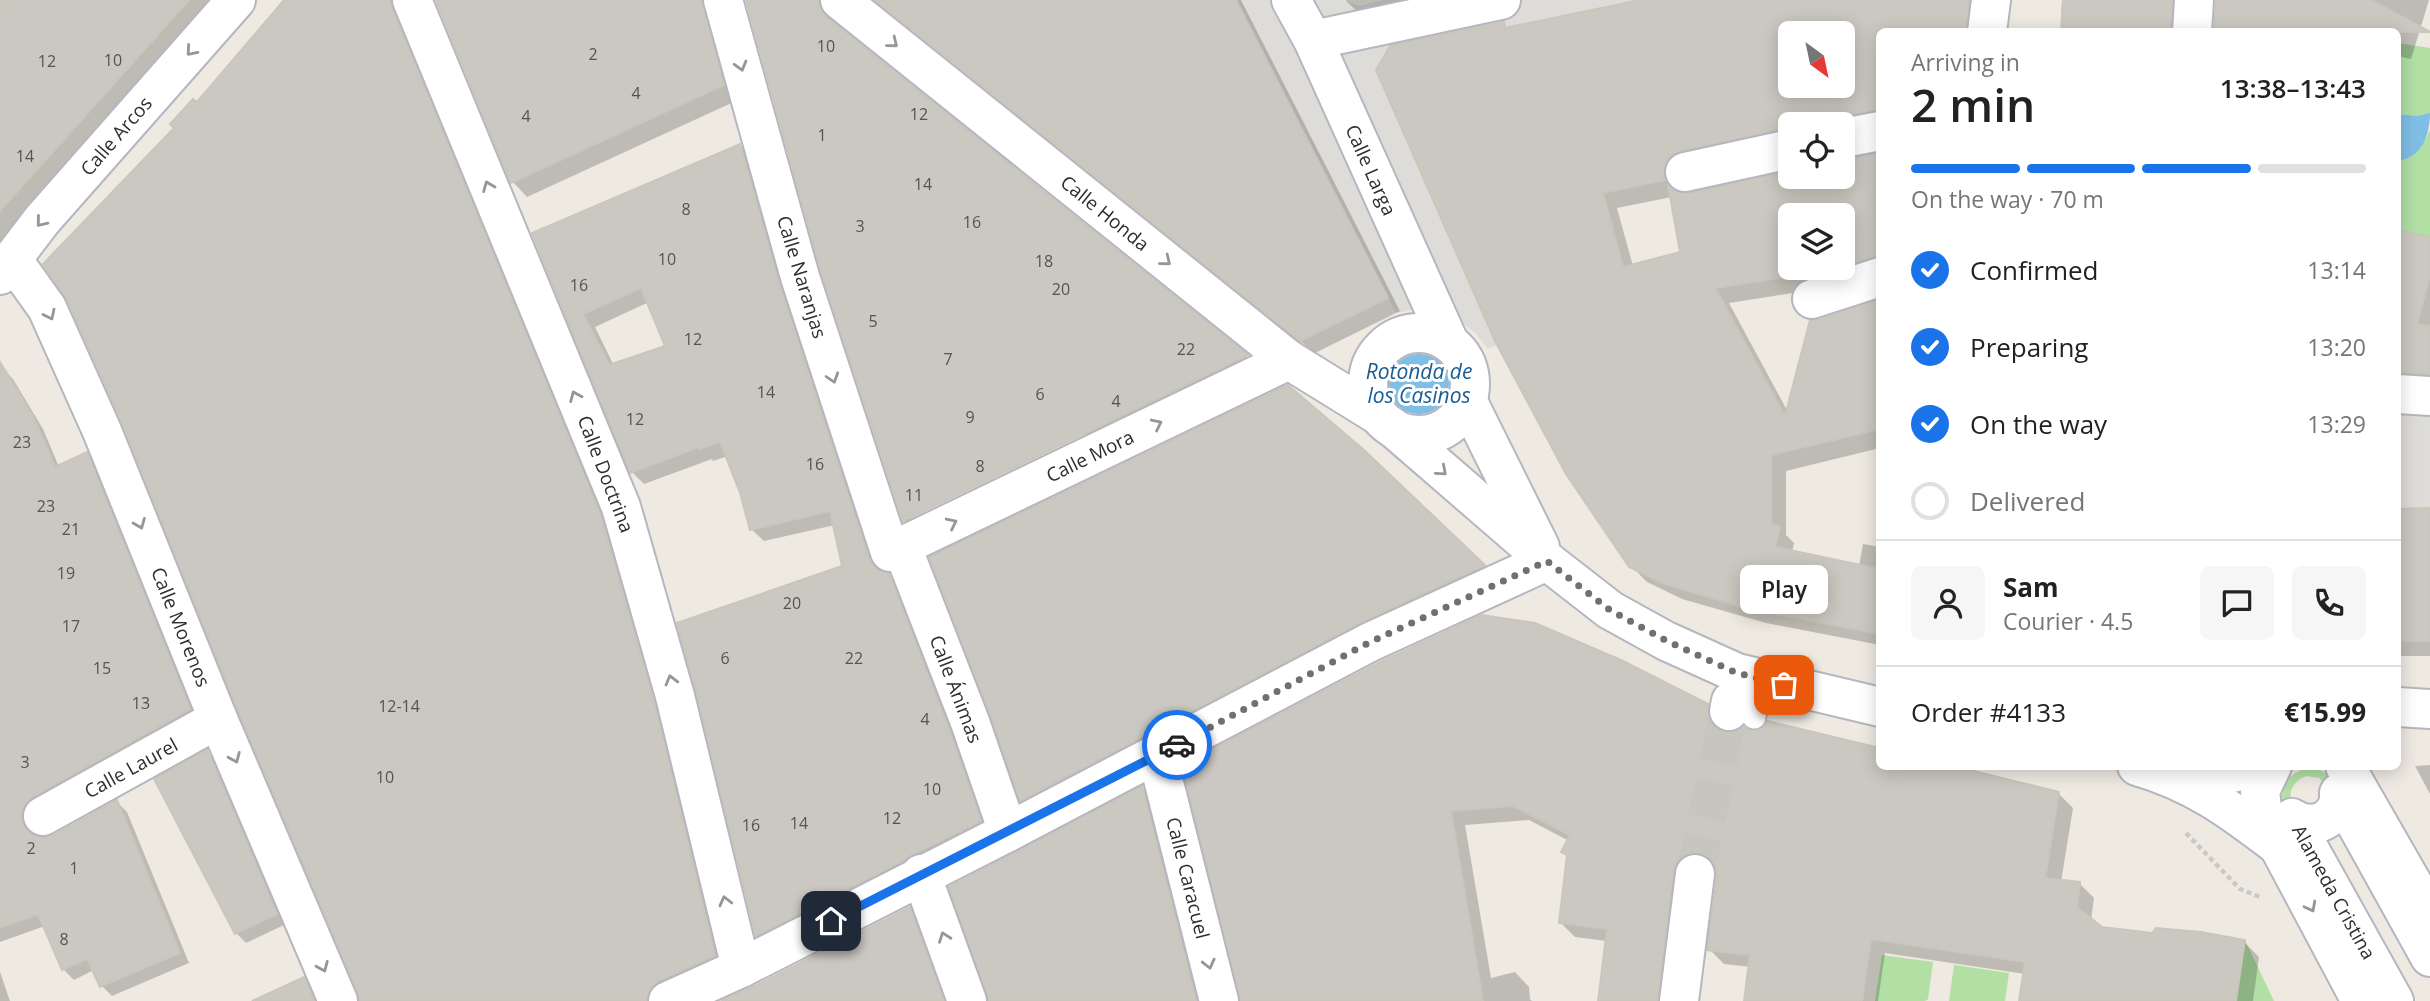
<!DOCTYPE html>
<meta charset="utf-8">
<style>
:root{--surface:#fff;--page:#f6f6f6;--text:#222;--muted:#767676;--line:#e0e0e0;--accent:#1a73e8}
body{margin:0;font-family:"Open Sans",sans-serif;background:var(--page);color:var(--text);height:100vh;display:flex;flex-direction:column;font-size:26px;white-space:nowrap}
*{box-sizing:border-box;margin:0}
p{font-size:23px;color:var(--muted)}
.icon{flex:none;width:38px;height:38px;fill:none;stroke:currentColor;stroke-width:2;stroke-linecap:round;stroke-linejoin:round}
.map{position:relative;flex:1;overflow:hidden}
.side{position:absolute;left:1876px;top:28px;width:525px;height:742px;display:flex;flex-direction:column;background:var(--surface);border-radius:10px;box-shadow:0 4px 18px #0003}
.side>*{flex:none}
.needle{width:46px;rotate:147deg}
.buttons{position:absolute;left:1778px;top:21px;display:grid;gap:14px}
.buttons a{display:grid;place-items:center;width:77px;height:77px;border-radius:10px;background:var(--surface);box-shadow:0 4px 18px #0003;font-size:35px}
.pin{position:absolute;display:grid;place-items:center;width:60px;height:60px;color:#fff;margin:-30px;border-radius:14px;box-shadow:0 4px 10px #0006}
.courier{position:absolute;display:grid;place-items:center;width:70px;height:70px;margin:-35px;border:5px solid #1a73e8;border-radius:50%;background:#fff;color:#222;box-shadow:0 2px 9px #0007}
.bubble{position:absolute;height:49px;border-radius:10px;background:var(--surface);box-shadow:0 4px 18px #0003;font-size:23px;font-weight:600;line-height:49px;text-align:center}
.head em{font-style:normal;font-weight:600}
.head div{display:flex;flex-direction:column-reverse}
.head{display:flex;align-items:center;justify-content:space-between;height:119px;padding:0 35px}
h1{font-size:46px;font-weight:600;line-height:52px}
.bar{display:grid;grid-template-columns:repeat(4,1fr);gap:10px 7px;align-content:center;height:84px;padding:0 35px}
.bar i{height:9px;border-radius:5px;background:var(--line)}
.bar .current{background:var(--accent)}
.bar p{grid-column:span 4}
.line{display:flex;align-items:center;gap:18px;padding:0 35px;border-top:2px solid var(--line)}
.line div{flex:1}
.round{display:grid;place-items:center;flex:none;width:74px;height:74px;border-radius:10px;background:var(--page)}
ol{padding:0 35px;list-style:none}
li{display:flex;align-items:center;gap:21px;height:77px}
li p{margin-inline-start:auto}
li .icon{padding:7px;border-radius:50%;background:var(--accent);color:#fff;stroke-width:4}
li:last-child{color:var(--muted)}
li i{width:38px;height:38px;border:4px solid var(--line);border-radius:50%}
.map>svg:first-child{display:block}
</style>
<div class="map">
<svg width="2430" height="1001" viewBox="0 0 2430 1001">
<rect width="100%" height="100%" fill="#eeeae2"/>
<!-- green -->
<g fill="#b1dfa4" fill-rule="evenodd">
<polygon points="2398,43 2430,48 2430,113 2417,116 2398,114"/>
<path d="M2430 130V237L2398 230V161C2416 159 2423 145 2430 130Z"/>
<path d="M2310 768C2329 770 2344 786 2338 806 2335 814 2327 821 2318 823 2278 833 2266 775 2310 768ZM2306 776 2319 778 2329 788C2333 806 2321 819 2303 815 2286 804 2286 784 2306 776Z"/>
<polygon points="2245,940 2274,1001 2236,1001"/>
<polygon points="1882,955 1933,962 1928,999 1925,1001 1875,1001"/>
<polygon points="1954,965 2009,973 2005,1001 1949,1001"/>
</g>
<!-- plaza -->
<g fill="#dedcd8">
<polygon points="1236,0 1343,0 1359,6 1384,0 1640,0 1387,51 1497,345 1488,349 1476,334 1457,318 1420,308 1396,313"/>
<polygon points="2398,403 2430,405 2430,508 2398,509"/>
</g>
<!-- water -->
<g fill="#7fbee5">
<path d="M2430 113C2430 135 2422 158 2398 161V114L2417 116Z"/>
<circle cx="1419" cy="384" r="30"/>
</g>
<!-- shadow -->
<g fill="#0003" fill-rule="evenodd">
<polygon points="0,0 213,0 0,244"/>
<polygon points="285,0 411,0 614,531 729,970 667,1001 361,1001 197,105"/>
<polygon points="437,0 719,0 738,100 527,197 513,182"/>
<path d="M748 0H835L831 11 834 26 1247 357 1259 369 918 534 905 521 823 270ZM1085 432 1086 435 910 520V516Z"/>
<polygon points="874,0 1241,0 1400,311 1315,353"/>
<polygon points="1345,0 1467,0 1358,12"/>
<path d="M1650 0H1992L1982 32H1880V127L1790 124V145L1679 181 1680 194 1690 195 1790 173V177H1843V161L1880 155V274L1838 286 1729 303 1788 412 1819 322 1880 302V448L1786 471V535L1794 543 1792 552 1859 566 1863 544 1880 547V645L1766 623 1682 599 1647 582 1631 566 1497 340ZM1790 33H1843V86H1790ZM1672 197 1682 253 1633 266 1617 208ZM1790 215H1843V268H1790Z"/>
<polygon points="2062,0 2195,0 2186,32 2039,32 2039,29 2061,28"/>
<polygon points="2217,0 2429,0 2411,59 2398,56 2398,32"/>
<path d="M740 146 752 158 791 298 881 573 888 575 901 588 992 834 770 947 757 935 844 568 835 525 764 541 751 529 742 492 728 456 713 461 712 459 644 484 632 472 534 234ZM649 302 667 348 614 366 595 327Z"/>
<polygon points="2398,231 2430,238 2430,388 2398,390"/>
<polygon points="2,368 13,379 43,429 59,467 87,454 97,465 200,720 31,826 33,837 42,840 54,837 117,802 127,812 189,963 112,996 102,986 94,970 74,980 63,969 45,926 0,942 0,369"/>
<polygon points="1363,452 1497,579 1035,813 1022,800"/>
<rect x="2398" y="510" width="32" height="146"/>
<polygon points="1707,705 1722,720 1723,734 1880,766 2058,793 2073,808 2061,882 2079,883 2094,898 2091,920 2101,928 2244,942 2259,957 2253,1001 2021,1001 2025,974 1885,953 1878,1001 1746,1001 1751,967 1724,964 1709,949 1718,876 1717,868 1714,867 1701,868 1673,1001 1600,1001 1607,941 1575,937 1561,923 1568,857 1564,852 1569,841 1529,820 1465,825 1491,978 1515,972 1529,987 1530,999 1532,1001 1242,1001 1184,766"/>
<polygon points="207,752 217,762 286,924 246,943 236,933"/>
<polygon points="2430,765 2430,794 2415,766"/>
<polygon points="1142,788 1157,803 1206,1001 990,1001"/>
<polygon points="909,909 924,923 952,1001 725,1001"/>
<polygon points="0,972 10,1001 0,1001"/>
<polygon points="304,979 319,994 321,1001 255,1001"/>
</g>
<!-- building -->
<g fill="#cac8c0" stroke="#c9c6bb" stroke-width="2" fill-rule="evenodd">
<polygon points="0,0 189,0 0,211"/>
<polygon points="284,0 391,0 392,8 600,514 654,702 715,956 658,981 650,989 647,1001 359,1001 358,992 238,711 122,422 67,299 43,264 174,128 170,124 193,99 197,102"/>
<polygon points="436,0 702,0 724,85 511,183"/>
<polygon points="746,0 819,0 820,9 826,17 1248,355 903,521 821,271"/>
<polygon points="875,0 1236,0 1388,298 1300,341"/>
<path d="M1640 0H1969L1966 32H1880V110L1839 117 1827 124H1790V128L1680 151 1671 155 1664 165 1665 180 1603 193 1623 267 1680 252 1668 185 1678 193H1689L1790 171V177H1843V159L1880 153V256L1843 266V215H1790V268H1838L1822 273V271L1715 288 1785 416 1810 320H1819L1880 300V429L1771 455V524L1780 526 1775 547 1880 569V634L1749 609 1665 584 1629 567 1566 474 1495 341 1376 70 1390 46 1504 22 1505 28ZM1790 33H1843V86H1790Z"/>
<polygon points="2063,0 2172,0 2170,32 2061,32"/>
<polygon points="2216,0 2371,0 2430,32 2214,32"/>
<path d="M740 144 779 284 869 559 877 569 889 574 949 730 981 821 913 854 904 860 756 936 696 691 677 623 842 566 830 511 750 530 740 493 720 442 699 449V447L630 473 532 233ZM641 288 665 346 609 365 583 314Z"/>
<polygon points="2398,230 2430,237 2430,275 2417,324 2430,326 2430,374 2398,372"/>
<polygon points="0,362 33,416 55,467 87,452 190,709 32,797 24,805 21,816 24,827 32,835 43,838 54,835 117,800 180,953 100,987 87,959 62,970 38,914 0,928"/>
<polygon points="1288,385 1364,450 1485,565 1360,623 1020,801 990,714 929,557"/>
<polygon points="2430,508 2430,641 2398,641 2398,509"/>
<polygon points="1482,615 1535,623 1623,661 1708,704 1709,719 1715,728 1724,732 1735,732 1744,727 1750,730 1758,730 1764,727 1767,721 1880,748 1880,766 1953,766 2059,792 2045,878 2080,882 2077,907 2102,927 2152,933 2156,928 2201,932 2245,940 2236,1001 2019,1001 2025,962 1871,939 1862,1001 1744,1001 1750,955 1707,950 1717,876 1715,865 1709,857 1697,852 1686,854 1677,861 1673,871 1658,1001 1598,1001 1607,929 1559,923 1567,855 1561,852 1570,835 1513,806 1451,811 1483,1001 1240,1001 1182,765 1380,662"/>
<polygon points="207,750 277,914 235,934 154,779"/>
<polygon points="1142,786 1196,1001 988,1001 949,887"/>
<polygon points="910,907 944,1001 721,1001 751,988"/>
<polygon points="304,977 314,1001 252,1001"/>
</g>
<g fill="none" stroke-linecap="round" stroke-linejoin="round">
<!-- street-tunnel -->
<polyline stroke="#c8c4be" stroke-width="38" stroke-dasharray="38 19" stroke-linecap="butt" points="1695,874 1729,711"/>
<!-- lane casing -->
<g stroke="#b5b6c0" stroke-width="26">
<polyline id="lane" points="1754,717 1762,680"/>
</g>
<!-- street casing -->
<g stroke="#b5b6c0" stroke-width="42">
<g id="street">
<polyline points="412,0 621,507 675,696 741,968"/>
<polyline points="723,0 800,277 890,552 1289,360"/>
<polyline points="1291,0 1313,40 1449,342"/>
<polyline points="1987,32 1991,0"/>
<polyline points="2192,32 2194,0"/>
<polyline points="1313,40 1501,0"/>
<polyline points="1843,138 1880,131"/>
<polyline points="1685,172 1790,149"/>
<polyline points="12,259 47,308 102,431 218,719 338,1001"/>
<polyline points="1812,299 1880,277"/>
<polyline points="2398,394 2430,396"/>
<polyline points="902,547 970,722 1008,832"/>
<polyline points="1729,711 1731,701"/>
<polyline points="1157,755 1219,1001"/>
<polyline points="43,816 218,719"/>
<polyline points="921,874 967,1001"/>
<polyline points="668,1001 741,968 1008,832 1370,642 1547,561"/>
<polyline points="1679,1001 1695,874"/>
<path d="M2394 1001 2292 818C2313 832 2341 819 2339 793L2430 957"/>
</g>
</g>
<!-- secondary casing -->
<g stroke="#b5b6c0" stroke-width="42">
<g id="secondary">
<polyline points="840,0 1289,360 1378,415"/>
<polyline points="0,275 42,220 236,0"/>
<circle cx="1419" cy="384" r="51"/>
<polyline points="1467,400 1540,547"/>
<polyline points="1391,426 1547,561 1610,610 1666,641 1737,673 1880,707"/>
<polyline points="2398,707 2430,709"/>
<path d="M2137 766C2195 783 2230 809 2277 845"/>
<polyline points="2272,766 2260,791 2263,817 2361,1001"/>
<polyline points="2345,766 2430,914"/>
<polyline points="2175,776 2218,777 2258,766"/>
</g>
</g>
<!-- path -->
<polyline stroke="#c9c9c9" stroke-width="4.5" stroke-dasharray="5 3.5" stroke-linecap="butt" points="2186,833 2240,889 2260,897"/>
<!-- lane -->
<use href="#lane" stroke="#fff" stroke-width="23"/>
<!-- street -->
<use href="#street" stroke="#fff" stroke-width="38"/>
<!-- secondary -->
<use href="#secondary" stroke="#fff" stroke-width="38"/>
</g>
<!-- one-way arrows -->
<defs><path id="oneway-chevron" d="M-2-3.5L2.5 0L-2 3.5" fill="none" stroke-width="1.6" stroke-linecap="round" stroke-linejoin="round" transform="scale(1.75)"/></defs>
<g stroke="#969696">
<use href="#oneway-chevron" transform="translate(893 43) rotate(39)"/>
<use href="#oneway-chevron" transform="translate(191 51) rotate(131)"/>
<use href="#oneway-chevron" transform="translate(741 66) rotate(74)"/>
<use href="#oneway-chevron" transform="translate(488 186) rotate(-112)"/>
<use href="#oneway-chevron" transform="translate(41 222) rotate(129)"/>
<use href="#oneway-chevron" transform="translate(1166 261) rotate(39)"/>
<use href="#oneway-chevron" transform="translate(50 315) rotate(64)"/>
<use href="#oneway-chevron" transform="translate(833 378) rotate(72)"/>
<use href="#oneway-chevron" transform="translate(575 396) rotate(-113)"/>
<use href="#oneway-chevron" transform="translate(1157 424) rotate(-26)"/>
<use href="#oneway-chevron" transform="translate(1442 471) rotate(41)"/>
<use href="#oneway-chevron" transform="translate(952 523) rotate(-26)"/>
<use href="#oneway-chevron" transform="translate(140 524) rotate(68)"/>
<use href="#oneway-chevron" transform="translate(671 680) rotate(-105)"/>
<use href="#oneway-chevron" transform="translate(235 758) rotate(67)"/>
<use href="#oneway-chevron" transform="translate(725 901) rotate(-104)"/>
<use href="#oneway-chevron" transform="translate(2311 907) rotate(62)"/>
<use href="#oneway-chevron" transform="translate(944 937) rotate(-110)"/>
<use href="#oneway-chevron" transform="translate(1209 964) rotate(76)"/>
<use href="#oneway-chevron" transform="translate(323 967) rotate(67)"/>
</g>
<g fill="none" stroke-linecap="round" stroke-linejoin="round">
<!-- done -->
<polyline stroke="#71706d" stroke-width="7" stroke-dasharray="0 12.6" points="1177,745 1370,642 1547,561 1610,610 1667,641 1737,673 1784,685"/>
<!-- route -->
<polyline stroke="#1a73e8" stroke-width="9" points="831,921 1177,745"/>
</g>
<g text-anchor="middle" stroke-width="6" stroke-linejoin="round" paint-order="stroke">
<!-- number labels -->
<g font-size="16" fill="#555452">
<text x="826" y="52">10</text>
<text x="593" y="60">2</text>
<text x="113" y="66">10</text>
<text x="47" y="67">12</text>
<text x="636" y="99">4</text>
<text x="919" y="120">12</text>
<text x="526" y="122">4</text>
<text x="822" y="141">1</text>
<text x="25" y="162">14</text>
<text x="923" y="190">14</text>
<text x="686" y="215">8</text>
<text x="972" y="228">16</text>
<text x="860" y="232">3</text>
<text x="667" y="265">10</text>
<text x="1044" y="267">18</text>
<text x="579" y="291">16</text>
<text x="1061" y="295">20</text>
<text x="873" y="327">5</text>
<text x="693" y="345">12</text>
<text x="1186" y="355">22</text>
<text x="948" y="365">7</text>
<text x="766" y="398">14</text>
<text x="1040" y="400">6</text>
<text x="1116" y="407">4</text>
<text x="970" y="423">9</text>
<text x="635" y="425">12</text>
<text x="22" y="448">23</text>
<text x="815" y="470">16</text>
<text x="980" y="472">8</text>
<text x="914" y="501">11</text>
<text x="46" y="512">23</text>
<text x="71" y="535">21</text>
<text x="66" y="579">19</text>
<text x="792" y="609">20</text>
<text x="71" y="632">17</text>
<text x="725" y="664">6</text>
<text x="854" y="664">22</text>
<text x="102" y="674">15</text>
<text x="141" y="709">13</text>
<text x="399" y="712">12-14</text>
<text x="925" y="725">4</text>
<text x="25" y="768">3</text>
<text x="385" y="783">10</text>
<text x="932" y="795">10</text>
<text x="892" y="824">12</text>
<text x="799" y="829">14</text>
<text x="751" y="831">16</text>
<text x="31" y="854">2</text>
<text x="74" y="874">1</text>
<text x="64" y="945">8</text>
</g>
<!-- street labels -->
<g font-size="19" fill="#2e2e2e" stroke="#fff">
<text transform="translate(116 136) rotate(-49)" y="7">Calle Arcos</text>
<text transform="translate(1371 170) rotate(66)" y="7">Calle Larga</text>
<text transform="translate(1105 213) rotate(39)" y="7">Calle Honda</text>
<text transform="translate(802 277) rotate(73)" y="7">Calle Naranjas</text>
<text transform="translate(1090 456) rotate(-26)" y="7">Calle Mora</text>
<text transform="translate(606 474) rotate(69)" y="7">Calle Doctrina</text>
<text transform="translate(181 627) rotate(68)" y="7">Calle Morenos</text>
<text transform="translate(956 689) rotate(69)" y="7">Calle Ánimas</text>
<text transform="translate(131 768) rotate(-29)" y="7">Calle Laurel</text>
<text transform="translate(1188 878) rotate(76)" y="7">Calle Caracuel</text>
<text transform="translate(2334 892) rotate(61)" y="7">Alameda Cristina</text>
</g>
<!-- water labels -->
<g font-size="21" font-style="italic" fill="#1a5c95" stroke="#fff">
<text x="1419" y="379">Rotonda de<tspan x="1419" dy="24">los Casinos</tspan></text>
</g>
</g>
</svg>
<div class="buttons">
<a><svg class="needle" viewBox="-14 -14 28 28"><path d="M0-13l5 13h-10z" fill="#e53935"/><path d="M0 13l5-13h-10z" fill="#767676"/></svg></a>
<a><svg class="icon" aria-label="locate" viewBox="0 0 24 24"><circle cx="12" cy="12" r="6"/><path d="M12 2v4M12 18v4M2 12h4M18 12h4"/></svg></a>
<a><svg class="icon" aria-label="layers" viewBox="0 0 24 24"><path d="M12 4l9 5-9 5-9-5zM3 14l9 5 9-5"/></svg></a>
</div>
<div class="pin" style="left:1784px;top:685px;background:#ea580c"><svg class="icon" aria-label="bag" viewBox="0 0 24 24"><path d="M5 8h14l-1 12H6zM9 8a3 3 0 0 1 6 0"/></svg></div>
<div class="pin" style="left:831px;top:921px;background:#1f2937"><svg class="icon" aria-label="home" viewBox="0 0 24 24"><path d="M3 11l9-7 9 7M6 9v11h12V9"/></svg></div>
<div class="courier" style="left:1177px;top:745px"><svg class="icon" aria-label="car" viewBox="0 0 24 24"><path d="M5 17H2v-5l4-1 3-4h7l3 4 3 1v5h-3M9 17h6M6 11h13"/><circle cx="7" cy="17" r="2"/><circle cx="17" cy="17" r="2"/></svg></div>
<div class="bubble" style="left:1740px;top:565px;width:88px">Play</div>
<section class="side">
<div class="head"><div><h1>2 min</h1><p>Arriving in</p></div><em>13:38–13:43</em></div>
<div class="bar"><i class="current"></i><i class="current"></i><i class="current"></i><i></i><p>On the way · 70 m</p></div>
<ol>
<li><svg class="icon" aria-label="check" viewBox="0 0 24 24"><path d="M5 12l5 5 9-10"/></svg>Confirmed<p>13:14</p></li>
<li><svg class="icon" aria-label="check" viewBox="0 0 24 24"><path d="M5 12l5 5 9-10"/></svg>Preparing<p>13:20</p></li>
<li><svg class="icon" aria-label="check" viewBox="0 0 24 24"><path d="M5 12l5 5 9-10"/></svg>On the way<p>13:29</p></li>
<li><i></i>Delivered</li>
</ol>
<div class="line" style="height:126px"><a class="round"><svg class="icon" aria-label="person" viewBox="0 0 24 24"><circle cx="12" cy="8" r="4"/><path d="M4 21q1-7 8-7t8 7"/></svg></a><div><b>Sam</b><p>Courier · 4.5</p></div><a class="round"><svg class="icon" aria-label="chat" viewBox="0 0 24 24"><path d="M4 5h16v11H9l-5 4z"/></svg></a><a class="round"><svg class="icon" aria-label="phone" viewBox="0 0 24 24"><path d="M5 4h4l2 5-3 2q2 4 5 5l2-3 5 2v4C11 20 4 13 5 4z"/></svg></a></div>
<div class="line" style="height:91px"><div>Order #4133</div><b>€15.99</b></div>
</section>
</div>
